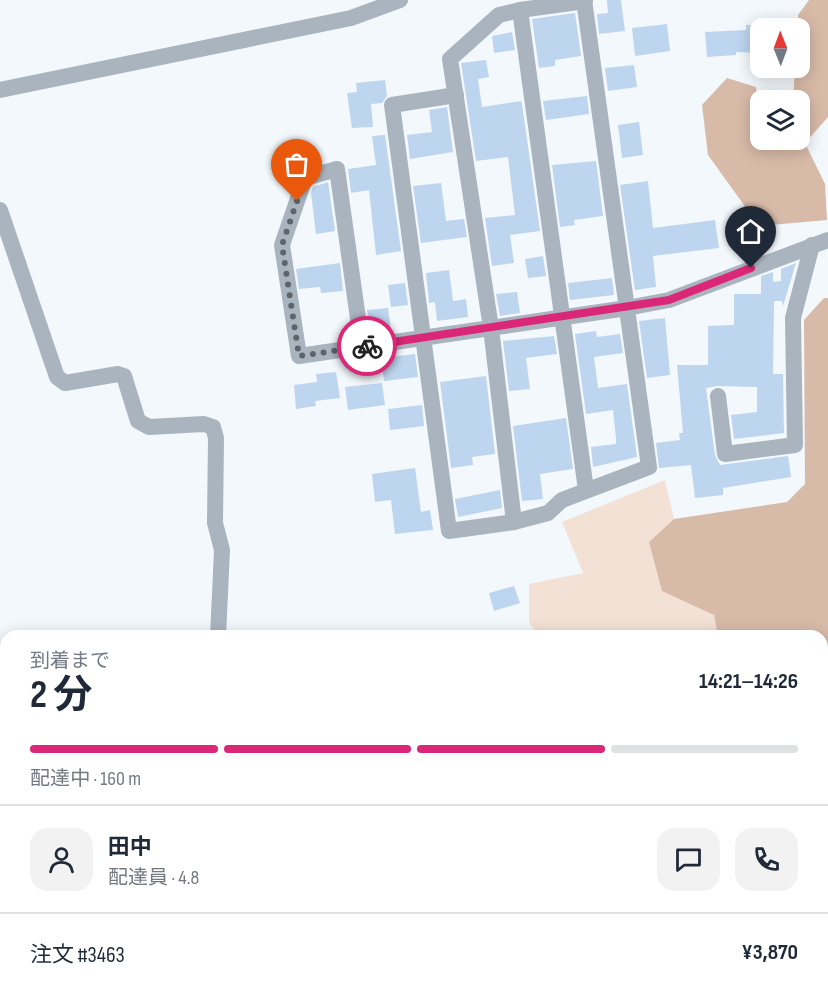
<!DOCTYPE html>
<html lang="ja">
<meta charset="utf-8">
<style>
:root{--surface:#fff;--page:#f2f2f3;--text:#1f2937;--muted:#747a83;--line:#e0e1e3;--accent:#db2777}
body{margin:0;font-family:"Sofia Sans Condensed","Noto Sans JP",sans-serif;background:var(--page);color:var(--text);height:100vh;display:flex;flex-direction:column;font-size:22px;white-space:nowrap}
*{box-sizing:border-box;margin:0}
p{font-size:20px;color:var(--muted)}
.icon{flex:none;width:33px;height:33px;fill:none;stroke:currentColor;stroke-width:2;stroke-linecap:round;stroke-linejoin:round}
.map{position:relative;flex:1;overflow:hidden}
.side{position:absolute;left:0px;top:630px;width:828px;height:374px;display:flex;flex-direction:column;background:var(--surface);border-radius:18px 18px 0 0;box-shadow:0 3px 15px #0003}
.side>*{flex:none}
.needle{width:39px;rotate:359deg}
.controls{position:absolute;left:750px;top:18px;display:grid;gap:12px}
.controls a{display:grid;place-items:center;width:60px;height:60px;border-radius:12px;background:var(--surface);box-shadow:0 3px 15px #0003;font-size:30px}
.pin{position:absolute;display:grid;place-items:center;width:51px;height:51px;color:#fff;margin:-62px -26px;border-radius:50% 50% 50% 0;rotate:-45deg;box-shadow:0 0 6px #0007}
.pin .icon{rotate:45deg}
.courier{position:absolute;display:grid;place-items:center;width:60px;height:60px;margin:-30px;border:4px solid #db2777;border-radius:50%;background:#fff;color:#222;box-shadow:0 2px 8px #0007}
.headline em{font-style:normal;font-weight:700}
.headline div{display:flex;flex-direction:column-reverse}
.headline{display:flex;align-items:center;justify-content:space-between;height:102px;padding:0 30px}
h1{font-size:39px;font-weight:700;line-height:45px}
.bar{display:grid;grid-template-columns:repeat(4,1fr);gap:9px 6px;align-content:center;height:72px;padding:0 30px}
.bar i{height:8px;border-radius:4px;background:var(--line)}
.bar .on{background:var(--accent)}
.bar p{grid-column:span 4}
.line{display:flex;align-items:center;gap:15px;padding:0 30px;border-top:2px solid var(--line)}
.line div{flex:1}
.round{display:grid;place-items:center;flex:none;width:63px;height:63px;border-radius:18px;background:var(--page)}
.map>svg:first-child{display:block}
</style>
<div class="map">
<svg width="828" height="1003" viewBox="0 0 828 1003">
<rect width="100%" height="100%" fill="#f3f8fd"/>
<!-- green -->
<polygon fill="#f4e1d5" points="665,480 674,519 649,542 714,615 718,636 540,636 529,623 529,584 583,573 562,522"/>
<!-- forest -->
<g fill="#d8baa8">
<polygon points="809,0 828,0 828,117 805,143 825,184 827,220 759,226 708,155 702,105 727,78 756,87 760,140 800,140 800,100 793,100 795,68 800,68 798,15"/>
<polygon points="824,298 828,298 828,732 822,731 822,636 718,636 714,615 662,591 649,542 674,519 787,502 805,484 804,320"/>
</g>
<!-- building -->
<g fill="#bed5ef">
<polygon points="607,0 621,0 625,31 599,34 597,14 608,13"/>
<polygon points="575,13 581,56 555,60 555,66 539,68 532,19"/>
<polygon points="667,24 670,51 635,56 632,28"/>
<polygon points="746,25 760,25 760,53 736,52 736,55 707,57 705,32 746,30"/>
<polygon points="512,32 515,50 494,53 492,36"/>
<polygon points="486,60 489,77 478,79 482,107 521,101 522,104 540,231 510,235 514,263 492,266 485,218 515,215 508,157 476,161 461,63"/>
<polygon points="634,65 637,87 608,91 605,68"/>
<polygon points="385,80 387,96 382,103 371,104 373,127 352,128 347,93 357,92 356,83"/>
<polygon points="587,96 589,114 546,120 543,101"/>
<polygon points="447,107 453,152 410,159 407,135 432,132 429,110"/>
<polygon points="639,122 643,155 622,158 618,125"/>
<polygon points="385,135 401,251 376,255 369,190 351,193 348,169 376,165 372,136"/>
<polygon points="596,161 603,216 574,220 575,225 560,227 552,165"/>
<polygon points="648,181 653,228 715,220 719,248 653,256 656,287 635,290 620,185"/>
<polygon points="328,182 335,231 316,234 311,193 313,187"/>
<polygon points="441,183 446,221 464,219 467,237 421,243 413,186"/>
<polygon points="543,256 546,276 528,278 525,259"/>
<polygon points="340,263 343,291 321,293 320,287 299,289 296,269"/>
<polygon points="796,263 783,306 782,301 774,301 773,374 783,374 784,433 734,439 731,415 757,412 757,387 717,386 706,388 715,455 720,465 788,456 791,477 723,488 723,495 695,498 691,465 659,468 656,443 680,440 679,433 683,433 677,365 708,365 708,326 734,325 734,294 761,294 761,276 773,272 773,282 781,281 781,269"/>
<polygon points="449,270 453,301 466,299 468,317 437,321 435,302 429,303 426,273"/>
<polygon points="612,278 614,295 570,300 568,283"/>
<polygon points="405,283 408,305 391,307 388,285"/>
<polygon points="517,292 520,313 500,316 496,294"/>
<polygon points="388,308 391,330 371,332 367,310"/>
<polygon points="665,318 670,375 647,378 639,321"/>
<polygon points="596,331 597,337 620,334 623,353 594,357 598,388 627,384 637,457 593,467 591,447 616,444 616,439 613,410 586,414 575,334"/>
<polygon points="554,336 557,354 526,358 530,389 509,391 503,341"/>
<polygon points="415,354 418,377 384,381 381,358"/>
<polygon points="336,372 340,398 315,401 316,406 296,409 294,385 317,382 316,374"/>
<polygon points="486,376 495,454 472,457 473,465 451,468 440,382"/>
<polygon points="382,383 385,405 348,410 345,387"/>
<polygon points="422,405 424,426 390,430 388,409"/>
<polygon points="566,418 573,469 540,474 543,499 522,501 513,426"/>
<polygon points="415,468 421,512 430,510 433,530 395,534 391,500 375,502 372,474"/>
<polygon points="500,490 502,508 458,517 455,499"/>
<polygon points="514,586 520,603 494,611 489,593"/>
</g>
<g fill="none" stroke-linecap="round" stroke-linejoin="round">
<!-- minor -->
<g stroke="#aab4bf" stroke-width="16">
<polyline points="585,1 520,10 586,490"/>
<polyline points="0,90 351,18 400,0"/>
<polyline points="456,95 392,105 449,531 514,522 548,513 562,500 649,467 584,0"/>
<polyline points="0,210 57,377 65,383 118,374 124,376 138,421 149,427 204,424 213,427 216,438 215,523 222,550 218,636"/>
<polyline points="362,347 337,169 305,178 282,245 299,356 627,308 669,300 828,240"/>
<polyline points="718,396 725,454 795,445 793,318 812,245"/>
<polyline points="514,522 491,328 450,59 499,15 520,10"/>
<polyline points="0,924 6,922"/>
<polyline points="289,998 290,1003"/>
</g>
</g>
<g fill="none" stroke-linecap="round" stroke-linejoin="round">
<!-- done -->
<polyline stroke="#5d646b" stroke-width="6" stroke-dasharray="0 10.8" points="297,201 282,245 299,356 367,346"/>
<!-- route -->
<polyline stroke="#db2777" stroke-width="8" points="367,346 669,300 751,268"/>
</g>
</svg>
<div class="controls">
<a><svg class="needle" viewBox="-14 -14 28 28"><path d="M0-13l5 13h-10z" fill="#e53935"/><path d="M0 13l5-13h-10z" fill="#747a83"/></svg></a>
<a><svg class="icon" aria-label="layers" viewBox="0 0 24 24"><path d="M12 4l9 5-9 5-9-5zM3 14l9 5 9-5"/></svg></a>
</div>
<div class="pin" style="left:297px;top:201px;background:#ea580c"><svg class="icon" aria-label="bag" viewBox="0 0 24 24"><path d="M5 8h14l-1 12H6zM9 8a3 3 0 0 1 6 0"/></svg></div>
<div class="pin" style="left:751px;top:268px;background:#1f2937"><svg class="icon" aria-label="home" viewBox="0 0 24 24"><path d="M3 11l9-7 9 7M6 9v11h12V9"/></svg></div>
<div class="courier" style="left:367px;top:346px"><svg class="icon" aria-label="bike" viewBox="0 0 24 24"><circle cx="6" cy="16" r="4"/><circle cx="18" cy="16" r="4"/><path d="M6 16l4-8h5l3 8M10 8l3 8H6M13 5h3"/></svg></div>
<section class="side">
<div class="headline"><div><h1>2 分</h1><p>到着まで</p></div><em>14:21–14:26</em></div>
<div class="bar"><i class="on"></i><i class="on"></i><i class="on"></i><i></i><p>配達中 · 160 m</p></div>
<div class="line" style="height:108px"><a class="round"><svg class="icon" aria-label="person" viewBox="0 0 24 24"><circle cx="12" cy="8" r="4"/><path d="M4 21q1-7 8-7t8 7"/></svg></a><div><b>田中</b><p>配達員 · 4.8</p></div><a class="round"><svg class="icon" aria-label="chat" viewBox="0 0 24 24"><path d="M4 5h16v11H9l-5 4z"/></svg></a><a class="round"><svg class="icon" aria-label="phone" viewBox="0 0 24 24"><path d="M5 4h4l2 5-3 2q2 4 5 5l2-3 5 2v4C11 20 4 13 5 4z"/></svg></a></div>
<div class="line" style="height:78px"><div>注文 #3463</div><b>¥3,870</b></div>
</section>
</div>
